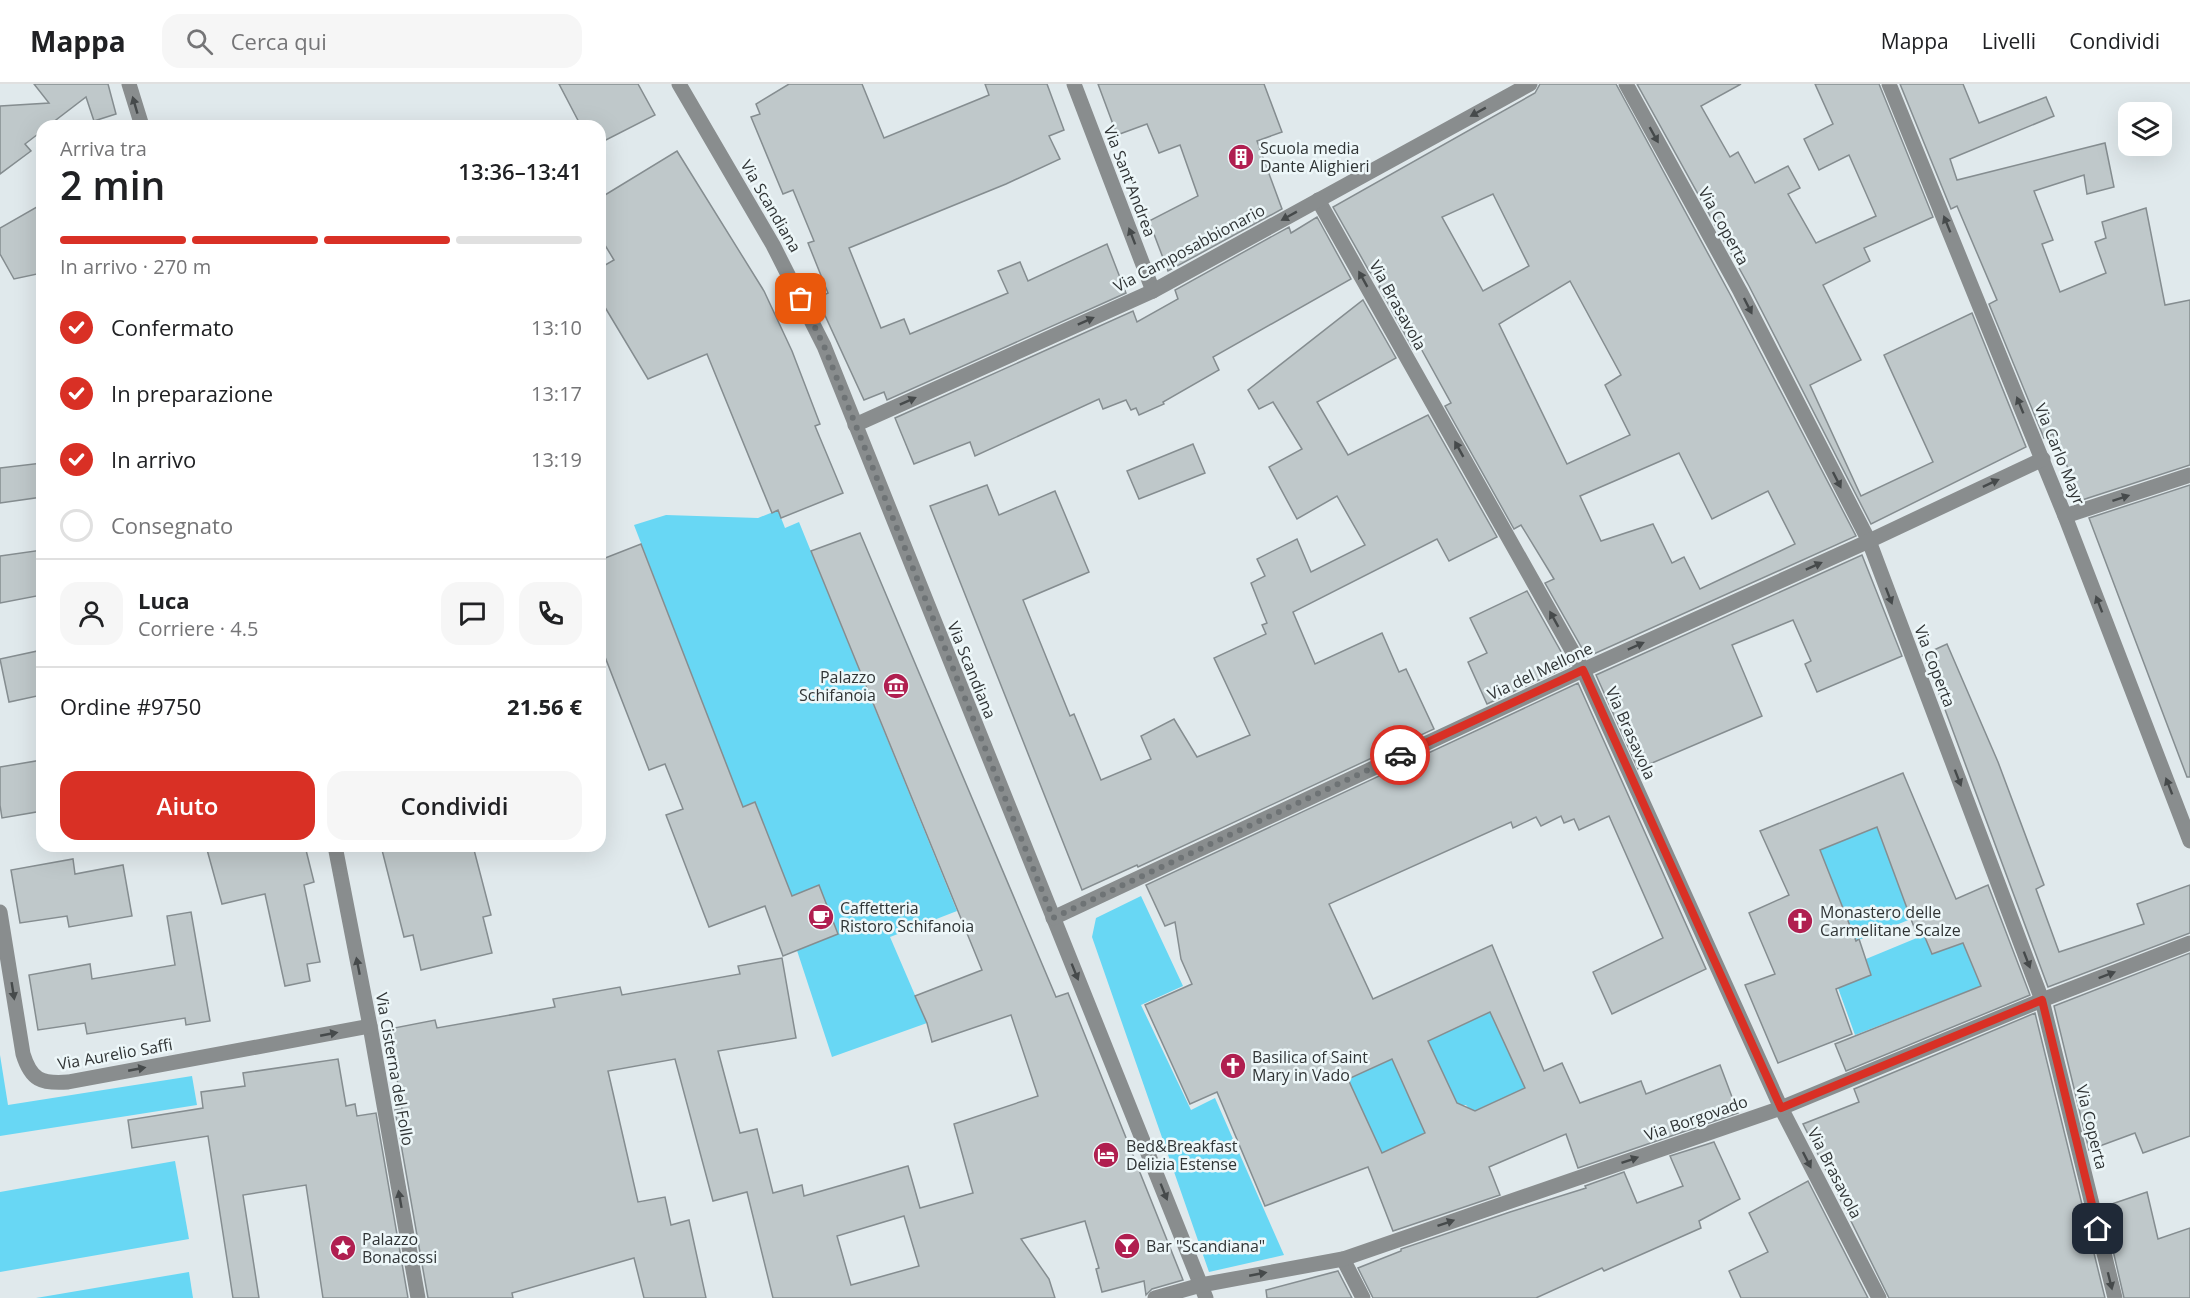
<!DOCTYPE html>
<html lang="it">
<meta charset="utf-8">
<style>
:root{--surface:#fff;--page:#f6f6f6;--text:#202124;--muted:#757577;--line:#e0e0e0;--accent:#d93025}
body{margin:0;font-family:"Open Sans",sans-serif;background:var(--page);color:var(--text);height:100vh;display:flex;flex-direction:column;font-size:22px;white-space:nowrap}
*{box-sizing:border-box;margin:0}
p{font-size:20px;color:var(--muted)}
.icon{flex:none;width:33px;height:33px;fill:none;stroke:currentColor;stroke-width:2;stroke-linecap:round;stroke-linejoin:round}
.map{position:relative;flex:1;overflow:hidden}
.panel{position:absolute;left:36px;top:36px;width:570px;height:732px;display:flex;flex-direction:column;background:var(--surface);border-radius:18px;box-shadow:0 6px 24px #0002}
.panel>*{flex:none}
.buttons{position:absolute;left:2118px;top:18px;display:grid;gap:12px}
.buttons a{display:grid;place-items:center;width:54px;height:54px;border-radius:12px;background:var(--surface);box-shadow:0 6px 24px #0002;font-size:30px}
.pin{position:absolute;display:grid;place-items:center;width:51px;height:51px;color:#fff;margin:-26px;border-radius:12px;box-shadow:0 3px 9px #0006}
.courier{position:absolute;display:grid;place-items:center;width:60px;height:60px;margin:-30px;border:4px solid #d93025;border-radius:50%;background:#fff;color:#222;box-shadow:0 2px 8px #0007}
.head em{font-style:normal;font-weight:600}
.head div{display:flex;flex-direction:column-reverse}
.head{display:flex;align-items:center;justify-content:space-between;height:102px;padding:0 24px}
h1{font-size:39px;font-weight:600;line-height:45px}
.bar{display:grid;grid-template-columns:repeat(4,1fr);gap:9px 6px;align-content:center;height:72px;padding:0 24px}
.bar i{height:8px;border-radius:4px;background:var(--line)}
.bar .on{background:var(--accent)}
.bar p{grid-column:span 4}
.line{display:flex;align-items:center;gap:15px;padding:0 24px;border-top:2px solid var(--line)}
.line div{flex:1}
.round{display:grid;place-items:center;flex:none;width:63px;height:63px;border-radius:18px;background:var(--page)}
ol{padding:0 24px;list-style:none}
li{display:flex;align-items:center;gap:18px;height:66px}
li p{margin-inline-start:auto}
li .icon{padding:6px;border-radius:50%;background:var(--accent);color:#fff;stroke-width:4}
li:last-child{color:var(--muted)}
li i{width:33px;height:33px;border:3px solid var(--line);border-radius:50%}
.primary-button{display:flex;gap:12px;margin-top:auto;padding:12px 24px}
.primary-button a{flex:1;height:69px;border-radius:18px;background:var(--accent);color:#fff;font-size:24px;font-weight:600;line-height:69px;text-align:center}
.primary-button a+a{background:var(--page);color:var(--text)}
header{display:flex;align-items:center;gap:36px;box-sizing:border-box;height:84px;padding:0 30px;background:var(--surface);border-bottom:2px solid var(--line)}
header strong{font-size:28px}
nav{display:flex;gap:33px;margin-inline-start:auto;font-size:21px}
.search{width:420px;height:54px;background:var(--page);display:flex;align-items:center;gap:15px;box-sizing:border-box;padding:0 21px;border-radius:18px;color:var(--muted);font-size:22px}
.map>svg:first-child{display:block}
</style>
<header>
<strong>Mappa</strong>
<div class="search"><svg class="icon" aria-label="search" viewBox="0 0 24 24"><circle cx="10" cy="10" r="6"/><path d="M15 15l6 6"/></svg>Cerca qui</div>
<nav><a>Mappa</a><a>Livelli</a><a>Condividi</a></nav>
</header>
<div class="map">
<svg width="2190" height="1214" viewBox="0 0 2190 1214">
<rect width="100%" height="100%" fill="#e0e9ec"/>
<!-- green -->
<g fill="#68d7f4">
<polygon points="778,426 785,444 799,438 957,827 890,853 927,939 832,973 786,833 777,774 755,718 743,723 634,441 666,431 758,434"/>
<polygon points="1877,743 1911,835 1856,857 1820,766"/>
<polygon points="1141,812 1183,902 1141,921 1191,1026 1215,1014 1284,1171 1209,1188 1092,853 1096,834"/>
<polygon points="1924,851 1932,870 1963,859 1981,902 1855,951 1838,904 1871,891 1866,875"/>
<polygon points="1490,928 1525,1004 1472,1028 1466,1021 1458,1021 1428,957"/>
<polygon points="0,971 8,1021 192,992 197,1021 0,1052"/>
<polygon points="1392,975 1425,1049 1382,1069 1348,995"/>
<polygon points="175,1077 189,1155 0,1188 0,1108"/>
<polygon points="189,1188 193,1214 36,1214"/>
</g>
<!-- building -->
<g fill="#bfc8ca" stroke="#858d90" stroke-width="1.5" fill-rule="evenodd">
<polygon points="34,0 108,0 116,30 94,37 86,13 48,42 42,42 42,47 25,60 31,67 0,90 0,22 49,19"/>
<polygon points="559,0 638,0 655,31 600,59 600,42 581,42"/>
<polygon points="789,0 862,0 884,54 989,11 985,0 1047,0 1064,46 1049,52 1060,75 1006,100 849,164 881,244 904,235 910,250 1008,209 998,187 1020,178 1028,197 1107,160 1126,209 887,316 884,308 864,316 817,214 828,209 808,159 814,157 793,106 783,110 751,33 760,30 756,20"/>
<polygon points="1098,0 1264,0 1282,48 1257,57 1282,125 1168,187 1149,137 1198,112 1180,61 1159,69 1147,40 1117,51"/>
<path d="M1540 0H1616L1731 212 1856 452 1587 573 1545 499 1554 495 1521 441 1514 445 1445 322 1451 319 1419 261 1413 265 1379 203 1380 202 1368 185 1333 123 1535 9ZM1493 110 1529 182 1483 207 1442 133ZM1570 197 1621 291 1605 301 1630 351 1567 380 1499 240ZM1679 369 1712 435 1768 407 1795 460 1700 505 1684 473 1672 479 1653 440 1601 457 1580 412Z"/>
<polygon points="1637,0 1741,0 1701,22 1730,73 1738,68 1755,99 1788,82 1800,104 1788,110 1816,159 1876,132 1849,71 1819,86 1804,55 1833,40 1815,0 1879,0 1933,133 1864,164 1870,177 1823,201 1861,276 1810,301 1861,412 1933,378 1884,271 1972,229 2026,363 1871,440 1749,202"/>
<polygon points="1900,0 1963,0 1979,39 2046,13 2054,32 1950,75 1957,96 2105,59 2114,103 2087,110 2084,91 2034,107 2053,156 2042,160 2060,208 2106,189 2095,158 2106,154 2102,138 2146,124 2165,221 2190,216 2190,381 2082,416 2053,350 2044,354 1989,220 1997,216 1957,122 1951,125"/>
<polygon points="677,67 764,207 792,267 820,340 815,342 843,409 781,434 778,426 772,429 707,270 648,295 600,215 600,184 614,176 600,153 600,114"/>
<polygon points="42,120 42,189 14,195 0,170 0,144"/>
<polygon points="1317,133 1351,195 1213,273 1219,286 1163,318 1164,320 1139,331 1136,324 1131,326 1126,316 1103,325 1099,315 975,372 970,358 914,380 895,334 1133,227 1137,238 1178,215 1175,206 1289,143 1291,149"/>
<polygon points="1363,216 1396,274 1317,318 1348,371 1428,331 1497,453 1449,477 1437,455 1293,528 1315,580 1382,549 1399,588 1406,585 1434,645 1138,783 1137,781 1082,806 930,422 987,401 999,431 1055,407 1089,488 1023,516 1070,632 1074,630 1101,696 1151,675 1141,652 1174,635 1197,673 1250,651 1214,574 1266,550 1262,541 1267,539 1251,499 1265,492 1257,475 1297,455 1311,488 1365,461 1337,412 1297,435 1269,383 1302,365 1273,318 1259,325 1248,306"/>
<polygon points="1193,360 1205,389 1139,415 1127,387"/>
<polygon points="42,379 42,413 0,419 0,384"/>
<polygon points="2190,401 2190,693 2187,693 2089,434"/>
<path d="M860 449 1056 913 1068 909 1183 1196 1152 1205 1146 1211 1144 1197 1102 1208 1096 1185 1099 1184 1085 1137 1021 1155 1049 1195 1055 1214H773L747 1108 713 1117 675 975 608 987 638 1118 665 1113 671 1141 689 1136 706 1214H644L634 1174 512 1209 513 1214H428L395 1026 402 1025 389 945 435 936 437 944 555 923 553 915 620 903 622 911 740 890 738 882 782 874 796 954 718 967 740 1049 757 1045 773 1109 802 1101 804 1112 908 1082 920 1124 973 1109 954 1040 1038 1012 1011 931 932 958 927 939 915 912 982 886 811 467ZM904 1132 919 1182 851 1201 837 1152Z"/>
<polygon points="641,460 743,723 755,718 792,812 819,801 838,850 783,872 765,822 709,843 666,731 683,725 665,680 649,686 600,560 600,476"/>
<polygon points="42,466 42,511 0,519 0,472"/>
<polygon points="1862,471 1902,572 1817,608 1805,580 1811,577 1793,536 1732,561 1762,632 1638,685 1596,591"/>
<polygon points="1527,507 1569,582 1487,620 1468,578 1487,569 1470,534"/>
<polygon points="1947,560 1998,678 2044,801 2036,805 2059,868 2144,840 2137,820 2190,801 2190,849 2048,903 1940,612 1923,571"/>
<polygon points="42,566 42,611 9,618 0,575"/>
<path d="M1578 599 1706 885 1612 930 1593 888 1663 854 1609 732 1579 746 1574 735 1564 739 1561 732 1541 742 1536 733 1513 744 1511 738 1329 820 1373 915 1492 861 1544 987 1562 979 1580 1019 1641 997 1646 1010 1720 981 1738 1029 1578 1084 1566 1050 1489 1083 1500 1111 1393 1147 1368 1083 1265 1122 1217 1008 1190 1020 1145 921 1192 900 1181 875 1175 838 1165 842 1146 801ZM1490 928 1525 1004 1475 1027 1457 1019 1428 957ZM1392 975 1425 1049 1382 1069 1348 995Z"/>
<polygon points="42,676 42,727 2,734 0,721 0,683"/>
<polygon points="1903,689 1956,815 1988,801 2030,911 1846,987 1835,960 1981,902 1963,859 1932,870 1924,851 1918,854 1877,743 1820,766 1856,857 1859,855 1871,891 1836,905 1852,950 1778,979 1745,901 1775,890 1749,829 1789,811 1760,747"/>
<polygon points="206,762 305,762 314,798 304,801 320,878 307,880 310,897 285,902 265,810 222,820"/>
<polygon points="381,762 473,762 491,831 483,833 492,869 421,886 413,851 404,853"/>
<polygon points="73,775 75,790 123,781 132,832 69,843 67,832 20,839 11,786"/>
<polygon points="191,828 210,937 186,941 185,934 87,950 85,939 38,946 29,891 90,880 92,895 175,881 167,832"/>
<polygon points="2190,869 2190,1052 2143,1069 2135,1049 2089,1066 2054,922"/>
<polygon points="2035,929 2105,1214 1889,1214 1803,1040 1859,1018 1854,1005"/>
<polygon points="338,975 346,1022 355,1020 357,1032 376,1029 408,1214 323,1214 306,1101 243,1111 259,1214 233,1214 208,1052 132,1064 128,1036 203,1024 201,1008 245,1002 243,989"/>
<polygon points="1714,1058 1740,1115 1699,1137 1701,1144 1604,1187 1602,1184 1536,1214 1373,1214 1358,1184 1401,1167 1401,1165 1510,1128 1586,1104 1585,1102 1624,1088 1637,1119 1683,1102 1670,1072"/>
<polygon points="1808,1097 1868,1214 1741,1214 1729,1187 1768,1168 1749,1129"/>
<polygon points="2147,1108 2158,1155 2190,1144 2190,1214 2124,1214 2103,1123"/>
<polygon points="1338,1187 1352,1214 1267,1214 1266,1206"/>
</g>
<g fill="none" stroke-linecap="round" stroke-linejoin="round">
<!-- minor -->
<g stroke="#898d8e" stroke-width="15">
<polyline points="129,0 142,42"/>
<polyline points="679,0 773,161 824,262 1206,1214"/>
<polyline points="1074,0 1153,207"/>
<polyline points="1626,0 1740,207 1869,457 2042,916 2115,1214"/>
<polyline points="1889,0 2065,432 2190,757"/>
<polyline points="1318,116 1583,586 1781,1024 1879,1214"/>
<polyline points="855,341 1153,207 1530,0"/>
<polyline points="2065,432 2190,391"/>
<polyline points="335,762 370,942 418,1214"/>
<path d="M0 828 23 970C31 996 41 1000 68 998L370 942"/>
<polyline points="1053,834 1583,586 1869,457 2043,375"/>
<polyline points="1343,1175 1363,1214"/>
<polyline points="1155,1214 1201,1201 1343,1175 1781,1024 2042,916 2190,859"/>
</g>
</g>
<!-- one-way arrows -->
<defs><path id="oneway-solid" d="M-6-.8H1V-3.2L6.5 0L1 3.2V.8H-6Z" transform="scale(1.5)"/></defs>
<g fill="#464a4b">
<use href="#oneway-solid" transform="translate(135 21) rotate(-106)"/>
<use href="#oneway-solid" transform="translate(1478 28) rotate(151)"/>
<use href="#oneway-solid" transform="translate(1654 51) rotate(61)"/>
<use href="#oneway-solid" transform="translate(1289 132) rotate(151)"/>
<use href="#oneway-solid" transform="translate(1947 140) rotate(-112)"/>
<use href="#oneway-solid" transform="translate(1132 152) rotate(-111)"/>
<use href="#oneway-solid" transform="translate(1363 195) rotate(-119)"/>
<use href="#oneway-solid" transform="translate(1748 222) rotate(63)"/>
<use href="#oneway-solid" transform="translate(1086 237) rotate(-24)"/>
<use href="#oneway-solid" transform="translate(908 317) rotate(-24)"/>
<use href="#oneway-solid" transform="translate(2020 321) rotate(-112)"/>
<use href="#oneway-solid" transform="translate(1459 365) rotate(-119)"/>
<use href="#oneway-solid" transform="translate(1837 396) rotate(63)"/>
<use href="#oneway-solid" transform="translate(1991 399) rotate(-25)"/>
<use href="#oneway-solid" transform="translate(2121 414) rotate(-18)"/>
<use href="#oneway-solid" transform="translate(1814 482) rotate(-24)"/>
<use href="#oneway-solid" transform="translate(1889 512) rotate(69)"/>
<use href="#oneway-solid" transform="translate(2099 520) rotate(-111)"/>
<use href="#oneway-solid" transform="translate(1554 535) rotate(-119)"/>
<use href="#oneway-solid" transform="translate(1636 562) rotate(-24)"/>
<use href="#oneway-solid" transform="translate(1958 694) rotate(69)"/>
<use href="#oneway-solid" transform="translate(2169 702) rotate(-111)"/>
<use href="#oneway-solid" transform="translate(2027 876) rotate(69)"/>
<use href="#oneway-solid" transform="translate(358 882) rotate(-101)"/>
<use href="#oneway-solid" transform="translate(1075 888) rotate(68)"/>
<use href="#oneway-solid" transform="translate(2107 891) rotate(-21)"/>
<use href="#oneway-solid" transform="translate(13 907) rotate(81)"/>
<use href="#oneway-solid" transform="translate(329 950) rotate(-11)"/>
<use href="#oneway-solid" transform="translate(137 985) rotate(-11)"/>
<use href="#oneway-solid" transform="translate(1630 1076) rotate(-19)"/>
<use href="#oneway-solid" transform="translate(1807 1076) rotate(63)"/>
<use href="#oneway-solid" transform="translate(1164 1108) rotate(68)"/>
<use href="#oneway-solid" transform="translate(400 1115) rotate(-100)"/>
<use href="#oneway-solid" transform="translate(1446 1139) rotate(-19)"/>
<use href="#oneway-solid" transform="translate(1258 1190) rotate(-11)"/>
<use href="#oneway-solid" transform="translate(2110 1197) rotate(76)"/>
</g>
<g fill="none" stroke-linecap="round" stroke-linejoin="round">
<!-- done -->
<polyline stroke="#6e7375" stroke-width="6" stroke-dasharray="0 10.8" points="801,215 824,262 1053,834 1400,671"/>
<!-- route -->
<polyline stroke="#d93025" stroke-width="8" points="1400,671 1583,586 1781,1024 2042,916 2098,1145"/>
</g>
<!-- icons -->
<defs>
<g id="building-disc" transform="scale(1.35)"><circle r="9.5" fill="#b01f50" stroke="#edf7f9"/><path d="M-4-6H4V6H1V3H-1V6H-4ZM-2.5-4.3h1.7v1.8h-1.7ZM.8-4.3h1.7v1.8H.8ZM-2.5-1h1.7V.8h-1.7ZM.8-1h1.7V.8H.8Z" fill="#fff"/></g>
<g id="museum-disc" transform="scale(1.35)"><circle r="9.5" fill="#b01f50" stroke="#edf7f9"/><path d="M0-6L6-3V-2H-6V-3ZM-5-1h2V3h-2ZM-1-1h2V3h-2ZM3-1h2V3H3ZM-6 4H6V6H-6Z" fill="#fff"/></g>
<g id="cafe-disc" transform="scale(1.35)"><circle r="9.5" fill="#b01f50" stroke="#edf7f9"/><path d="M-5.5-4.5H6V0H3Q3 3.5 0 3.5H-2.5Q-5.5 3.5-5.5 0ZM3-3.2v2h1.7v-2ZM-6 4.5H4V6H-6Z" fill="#fff"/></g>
<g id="church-disc" transform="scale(1.35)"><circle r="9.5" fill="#b01f50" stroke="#edf7f9"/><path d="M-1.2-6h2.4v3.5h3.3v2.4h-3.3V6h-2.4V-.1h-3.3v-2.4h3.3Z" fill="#fff"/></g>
<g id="hotel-disc" transform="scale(1.35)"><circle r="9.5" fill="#b01f50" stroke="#edf7f9"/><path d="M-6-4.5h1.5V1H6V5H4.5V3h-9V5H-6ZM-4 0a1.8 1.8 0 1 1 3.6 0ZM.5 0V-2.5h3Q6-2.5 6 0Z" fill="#fff"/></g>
<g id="bar-disc" transform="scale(1.35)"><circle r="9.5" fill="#b01f50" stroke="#edf7f9"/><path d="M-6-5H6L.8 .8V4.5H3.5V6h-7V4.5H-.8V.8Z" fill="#fff"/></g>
<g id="sight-disc" transform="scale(1.35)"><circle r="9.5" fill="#b01f50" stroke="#edf7f9"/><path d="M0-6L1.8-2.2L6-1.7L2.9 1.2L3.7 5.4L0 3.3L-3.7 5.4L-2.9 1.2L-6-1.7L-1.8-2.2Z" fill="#fff"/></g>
</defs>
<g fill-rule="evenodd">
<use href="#building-disc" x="1241" y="73"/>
<use href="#museum-disc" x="896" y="602"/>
<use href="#cafe-disc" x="821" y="833"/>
<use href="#church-disc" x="1800" y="837"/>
<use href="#church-disc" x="1233" y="982"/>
<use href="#hotel-disc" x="1106" y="1071"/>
<use href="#bar-disc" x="1127" y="1162"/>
<use href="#sight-disc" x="343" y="1164"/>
</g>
<g text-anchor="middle" stroke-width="5" stroke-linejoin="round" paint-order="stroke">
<!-- poi labels -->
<g font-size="16" fill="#303435" stroke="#edf7f9" text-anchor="start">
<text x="1260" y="70">Scuola media<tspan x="1260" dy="18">Dante Alighieri</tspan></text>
<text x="876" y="599" text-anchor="end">Palazzo<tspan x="876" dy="18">Schifanoia</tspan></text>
<text x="840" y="830">Caffetteria<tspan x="840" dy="18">Ristoro Schifanoia</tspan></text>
<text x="1820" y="834">Monastero delle<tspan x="1820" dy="18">Carmelitane Scalze</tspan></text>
<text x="1252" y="979">Basilica of Saint<tspan x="1252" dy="18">Mary in Vado</tspan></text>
<text x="1126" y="1068">Bed&amp;Breakfast<tspan x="1126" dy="18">Delizia Estense</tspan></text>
<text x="362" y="1161">Palazzo<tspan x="362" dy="18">Bonacossi</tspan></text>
<text x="1146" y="1168">Bar "Scandiana"</text>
</g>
<!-- street labels -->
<g font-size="16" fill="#303435" stroke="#edf7f9">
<text transform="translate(1130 97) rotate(69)" y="6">Via Sant'Andrea</text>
<text transform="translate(771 122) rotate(60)" y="6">Via Scandiana</text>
<text transform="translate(1724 142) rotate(61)" y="6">Via Coperta</text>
<text transform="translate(1189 164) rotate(-28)" y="6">Via Camposabbionario</text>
<text transform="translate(1398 221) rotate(61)" y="6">Via Brasavola</text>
<text transform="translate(2060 370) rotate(68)" y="6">Via Carlo Mayr</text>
<text transform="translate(1935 582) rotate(69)" y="6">Via Coperta</text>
<text transform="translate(972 586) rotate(68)" y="6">Via Scandiana</text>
<text transform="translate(1540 587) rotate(-25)" y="6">Via del Mellone</text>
<text transform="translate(1631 649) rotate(66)" y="6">Via Brasavola</text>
<text transform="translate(115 970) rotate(-10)" y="6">Via Aurelio Saffi</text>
<text transform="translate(395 985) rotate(80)" y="6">Via Cisterna del Follo</text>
<text transform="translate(1696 1034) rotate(-19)" y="6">Via Borgovado</text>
<text transform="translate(2092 1043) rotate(76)" y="6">Via Coperta</text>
<text transform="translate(1835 1089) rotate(63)" y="6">Via Brasavola</text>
</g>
</g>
</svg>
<div class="buttons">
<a><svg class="icon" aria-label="layers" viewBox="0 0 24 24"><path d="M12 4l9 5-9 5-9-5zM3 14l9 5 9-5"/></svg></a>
</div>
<div class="pin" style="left:801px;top:215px;background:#ea580c"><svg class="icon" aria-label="bag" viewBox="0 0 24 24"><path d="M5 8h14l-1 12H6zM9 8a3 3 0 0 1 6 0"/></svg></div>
<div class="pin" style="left:2098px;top:1145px;background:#1f2937"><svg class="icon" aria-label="home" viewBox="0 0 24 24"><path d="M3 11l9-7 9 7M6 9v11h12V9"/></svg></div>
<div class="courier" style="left:1400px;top:671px"><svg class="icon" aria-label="car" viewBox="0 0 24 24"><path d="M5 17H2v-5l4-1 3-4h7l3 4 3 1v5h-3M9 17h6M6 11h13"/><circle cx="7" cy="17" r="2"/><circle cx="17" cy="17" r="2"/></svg></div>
<section class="panel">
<div class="head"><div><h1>2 min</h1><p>Arriva tra</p></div><em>13:36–13:41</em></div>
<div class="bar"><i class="on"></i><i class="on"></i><i class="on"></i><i></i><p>In arrivo · 270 m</p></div>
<ol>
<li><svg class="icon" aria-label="check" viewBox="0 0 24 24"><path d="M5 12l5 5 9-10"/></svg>Confermato<p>13:10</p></li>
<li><svg class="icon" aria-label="check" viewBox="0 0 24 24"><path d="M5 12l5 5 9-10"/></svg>In preparazione<p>13:17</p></li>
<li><svg class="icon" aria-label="check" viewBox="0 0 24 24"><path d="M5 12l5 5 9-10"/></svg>In arrivo<p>13:19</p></li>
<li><i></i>Consegnato</li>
</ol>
<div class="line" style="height:108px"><a class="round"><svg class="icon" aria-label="person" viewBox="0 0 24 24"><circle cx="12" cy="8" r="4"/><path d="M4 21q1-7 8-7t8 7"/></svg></a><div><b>Luca</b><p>Corriere · 4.5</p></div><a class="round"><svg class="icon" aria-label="chat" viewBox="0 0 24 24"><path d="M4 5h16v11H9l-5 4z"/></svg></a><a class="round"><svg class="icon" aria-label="phone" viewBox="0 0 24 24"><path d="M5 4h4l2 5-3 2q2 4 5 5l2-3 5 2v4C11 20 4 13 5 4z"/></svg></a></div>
<div class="line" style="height:78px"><div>Ordine #9750</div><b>21.56 €</b></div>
<div class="primary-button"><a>Aiuto</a><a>Condividi</a></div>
</section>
</div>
